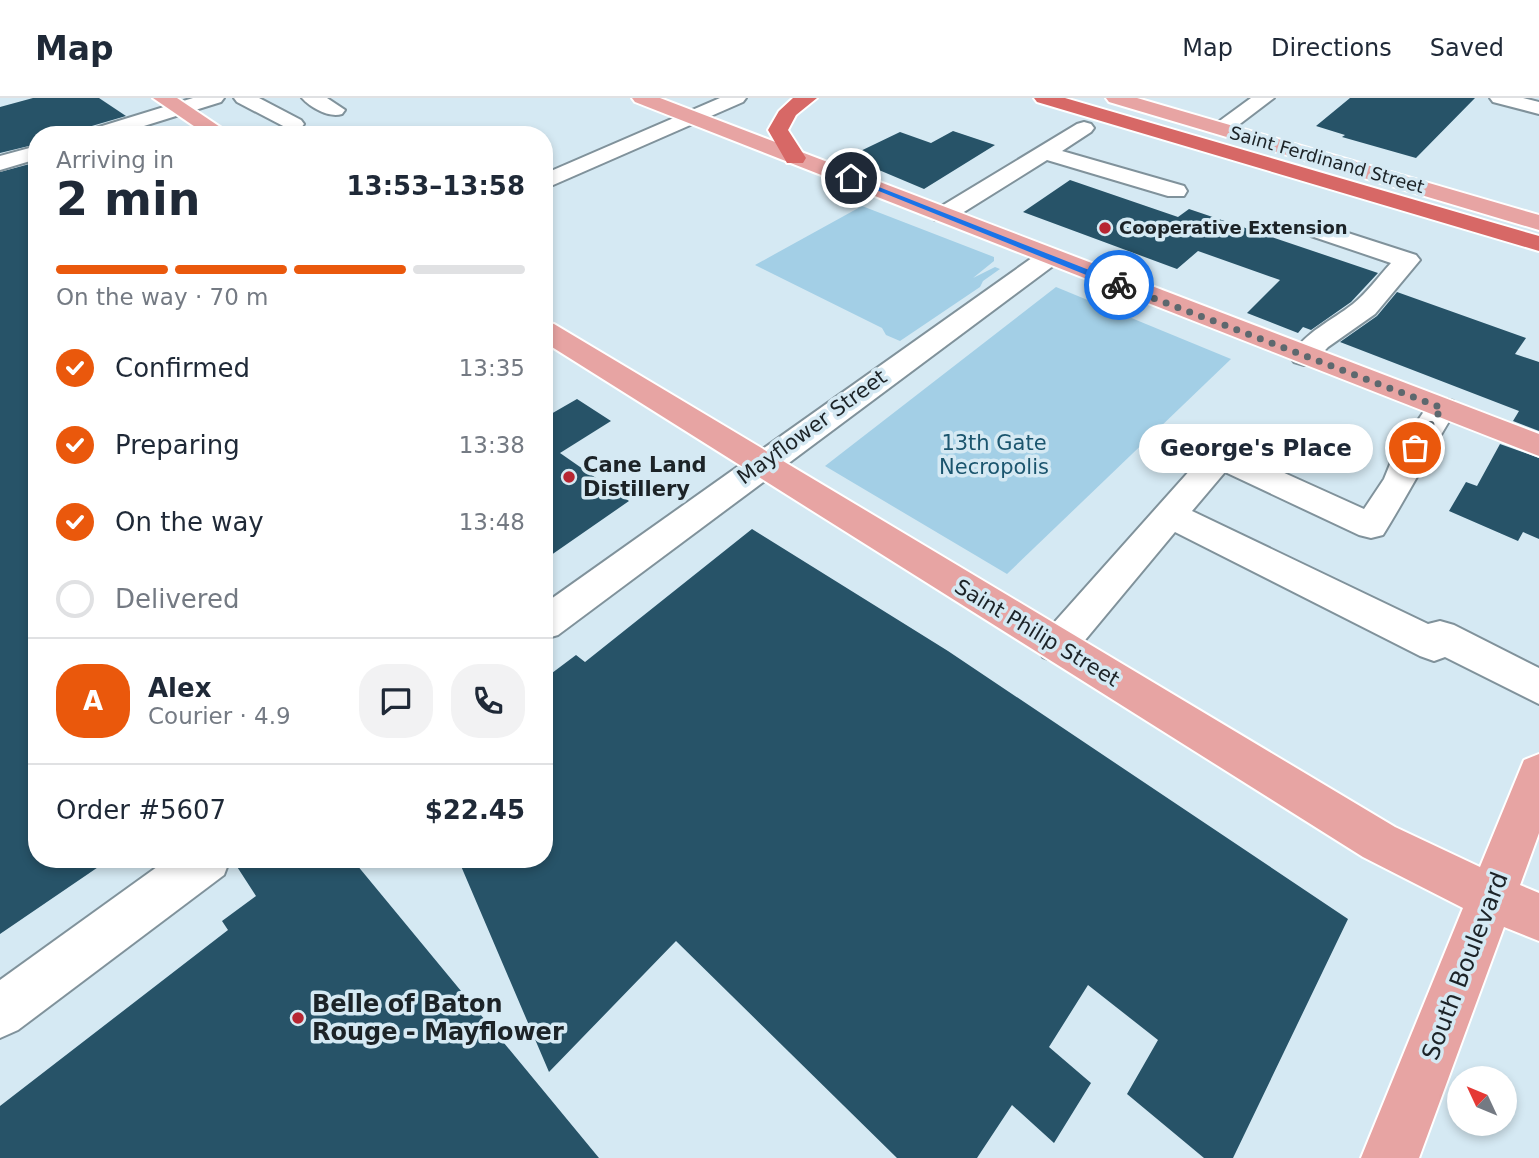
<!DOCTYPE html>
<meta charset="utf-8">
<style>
:root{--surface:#fff;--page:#f2f2f3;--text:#1f2937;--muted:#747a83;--line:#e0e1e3;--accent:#ea580c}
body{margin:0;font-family:"DejaVu Sans",sans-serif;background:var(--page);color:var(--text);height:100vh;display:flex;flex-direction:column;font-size:26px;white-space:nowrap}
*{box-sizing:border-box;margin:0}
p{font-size:23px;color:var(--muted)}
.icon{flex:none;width:38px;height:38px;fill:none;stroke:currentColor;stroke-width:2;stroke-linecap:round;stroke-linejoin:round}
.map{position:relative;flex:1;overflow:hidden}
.drawer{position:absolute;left:28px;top:28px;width:525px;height:742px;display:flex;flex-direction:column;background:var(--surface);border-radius:28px;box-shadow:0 4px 10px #0003}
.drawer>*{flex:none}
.needle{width:46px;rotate:314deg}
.buttons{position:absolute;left:1447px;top:968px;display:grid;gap:14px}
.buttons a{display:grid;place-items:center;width:70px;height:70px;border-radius:50%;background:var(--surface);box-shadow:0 4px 10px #0003;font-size:35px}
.pin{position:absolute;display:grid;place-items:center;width:60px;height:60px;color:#fff;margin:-30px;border:4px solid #fff;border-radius:50%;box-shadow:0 2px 7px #0007}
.courier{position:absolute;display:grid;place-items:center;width:70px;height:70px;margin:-35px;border:5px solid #1a73e8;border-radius:50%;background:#fff;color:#222;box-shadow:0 2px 9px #0007}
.bubble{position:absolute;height:49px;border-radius:24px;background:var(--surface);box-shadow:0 4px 10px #0003;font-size:23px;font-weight:700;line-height:49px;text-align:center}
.summary em{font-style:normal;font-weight:700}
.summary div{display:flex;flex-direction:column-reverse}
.summary{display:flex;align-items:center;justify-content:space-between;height:119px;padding:0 28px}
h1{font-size:46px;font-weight:700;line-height:52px}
.bar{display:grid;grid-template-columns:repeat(4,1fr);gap:10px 7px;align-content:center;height:84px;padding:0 28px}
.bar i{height:9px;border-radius:5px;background:var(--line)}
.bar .current{background:var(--accent)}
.bar p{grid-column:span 4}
.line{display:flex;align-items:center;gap:18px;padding:0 28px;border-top:2px solid var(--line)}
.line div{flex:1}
.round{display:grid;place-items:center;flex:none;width:74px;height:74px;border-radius:28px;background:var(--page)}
ol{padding:0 28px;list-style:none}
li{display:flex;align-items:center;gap:21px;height:77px}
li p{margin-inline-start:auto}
li .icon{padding:7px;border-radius:50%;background:var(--accent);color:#fff;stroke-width:4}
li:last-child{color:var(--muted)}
li i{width:38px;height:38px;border:4px solid var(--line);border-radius:50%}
header{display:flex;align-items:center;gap:42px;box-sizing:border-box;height:98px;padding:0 35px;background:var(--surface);border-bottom:2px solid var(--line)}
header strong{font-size:33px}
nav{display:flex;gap:38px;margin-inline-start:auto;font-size:24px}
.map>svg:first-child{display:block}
</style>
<header>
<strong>Map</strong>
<nav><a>Map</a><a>Directions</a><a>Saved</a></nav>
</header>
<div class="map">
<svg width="1539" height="1060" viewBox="0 0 1539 1060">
<rect width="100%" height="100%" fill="#d5e9f3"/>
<!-- green -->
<g fill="#a3cfe6">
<polygon points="862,108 994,159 994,163 973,180 995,169 1000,171 983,183 980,189 900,243 886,237 882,230 755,167"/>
<polygon points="1056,189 1231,261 1007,476 825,368"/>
</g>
<!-- building -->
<g fill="#275368">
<polygon points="33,0 99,0 126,18 85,30 81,37 37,37 37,46 0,55 0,9"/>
<polygon points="1350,0 1475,0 1416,60 1342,39 1345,37 1316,28"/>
<polygon points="953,33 995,47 924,91 848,59 900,34 931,45"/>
<polygon points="37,64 37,761 110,761 0,836 0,74"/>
<polygon points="1070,82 1178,119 1189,111 1378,175 1351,204 1311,232 1303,229 1298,235 1247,215 1280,182 1198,153 1177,171 1023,114"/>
<polygon points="1397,194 1526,240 1515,256 1539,264 1539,333 1513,323 1519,313 1340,244 1377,218"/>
<polygon points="577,301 611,323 560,355 629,403 544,462 544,320"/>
<polygon points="1500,346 1539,360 1539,441 1523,434 1518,443 1449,413 1466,384 1477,388"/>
<polygon points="752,431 948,553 1348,821 1233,1060 1204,1060 1127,996 1158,942 1088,887 1049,949 1091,985 1054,1045 1012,1007 977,1060 897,1060 676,843 549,974 458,761 544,761 544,581 576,557 585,564"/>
<polygon points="232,761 352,761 599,1060 0,1060 0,1008 228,832 222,823 256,798"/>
</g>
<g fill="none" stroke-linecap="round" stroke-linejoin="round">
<!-- minor casing -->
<g stroke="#80929b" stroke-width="4">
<g id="minor">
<polygon points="193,0 224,0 221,4 115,37 83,37 86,33"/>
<polygon points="234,0 259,0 301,22 304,26 301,30 287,30 237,4"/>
<path d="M302 0H327L345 12 342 16C329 20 311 10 302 0Z"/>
<polygon points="720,0 746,0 743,4 544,91 544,76"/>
<polygon points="1251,0 1274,0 1228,35 1214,35 1211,31 1214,27"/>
<polygon points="1490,0 1523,0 1539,4 1539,16 1493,4"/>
<polygon points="1084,24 1091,26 1094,30 1091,34 1062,53 1184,88 1187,93 1184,98 1168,98 1047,62 951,122 935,122 931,117 935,112 1077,26"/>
<polygon points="37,48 37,61 0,72 0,58"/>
<path d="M1320 126 1416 157 1420 162 1375 216 1328 249 1314 264 1304 267 1294 264 1290 258C1306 234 1331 223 1353 206 1367 195 1379 178 1391 165L1311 138 1308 133 1311 128Z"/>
<polygon points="1048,152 1057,155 1061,160 1057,165 558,537 544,541 544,506 1039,155"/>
<path d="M1442 300 1453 303 1457 310C1431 352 1409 395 1383 437L1371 440 1359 437 1225 374 1192 413 1428 526 1440 523 1454 527 1539 570V606L1445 559 1434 563 1420 558 1175 434 1071 559 1057 564 1043 559 1037 548 1043 537 1209 351 1220 348 1231 351 1364 411 1384 381 1393 359 1431 303Z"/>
<polygon points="168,761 230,761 224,777 18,932 0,940 0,882"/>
</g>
</g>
<!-- major casing -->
<g stroke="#fff" stroke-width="4">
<g id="major">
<polygon points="153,0 177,0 232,37 207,37"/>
<polygon points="632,0 660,0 1539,336 1539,358 635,4"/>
<polygon points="1106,0 1137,0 1539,117 1539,132 1109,4"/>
<polygon points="544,224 554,226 1395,729 1480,769 1524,662 1539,656 1539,735 1520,787 1539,795 1539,843 1504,829 1419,1060 1361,1060 1463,810 1363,759 544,244"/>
</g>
</g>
<!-- highway casing -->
<g stroke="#fff" stroke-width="4">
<g id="highway">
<polygon points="793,0 817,0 796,17 788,32 806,60 803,65 787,65 768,32 779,13"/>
<polygon points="1034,0 1065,0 1539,138 1539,153 1037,4"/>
</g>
</g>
<!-- minor -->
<use href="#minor" fill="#fff" fill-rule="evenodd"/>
<!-- major -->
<use href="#major" fill="#e7a4a3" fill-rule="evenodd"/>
<!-- highway -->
<use href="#highway" fill="#d76866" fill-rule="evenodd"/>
</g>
<!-- route -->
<polygon fill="#1a73e8" points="851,78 1122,185 1123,187 1116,189 849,81"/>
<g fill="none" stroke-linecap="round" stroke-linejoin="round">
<!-- done -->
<polyline stroke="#5d686e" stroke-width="7" stroke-dasharray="0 12.6" points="1119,187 1442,310 1415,350"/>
</g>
<!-- markers -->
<g fill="#b72632" stroke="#d5e9f3" stroke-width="2.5">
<circle cx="1105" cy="130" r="7"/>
<circle cx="569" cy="379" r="7"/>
<circle cx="298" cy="920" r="7"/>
</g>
<g text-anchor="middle" stroke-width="7" stroke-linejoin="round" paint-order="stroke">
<!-- far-street labels -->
<g font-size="18" fill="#1c2327" stroke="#d5e9f3">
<text transform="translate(1327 62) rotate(16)" y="6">Saint Ferdinand Street</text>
</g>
<!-- far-poi labels -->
<g font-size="18" font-weight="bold" fill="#1c2327" stroke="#d5e9f3" text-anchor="start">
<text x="1119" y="136">Cooperative Extension</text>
</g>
<!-- street labels -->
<g font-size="21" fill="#1c2327" stroke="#d5e9f3">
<text transform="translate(812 329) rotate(-36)" y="7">Mayflower Street</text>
<text transform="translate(1037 535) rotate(31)" y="7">Saint Philip Street</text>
</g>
<!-- park labels -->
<g font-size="21" fill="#1b556e" stroke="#d5e9f3">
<text x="994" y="352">13th Gate<tspan x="994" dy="24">Necropolis</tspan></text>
</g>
<!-- poi labels -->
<g font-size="21" font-weight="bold" fill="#1c2327" stroke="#d5e9f3" text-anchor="start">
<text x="583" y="374">Cane Land<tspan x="583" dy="24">Distillery</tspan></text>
</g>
<!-- near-street labels -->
<g font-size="24" fill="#1c2327" stroke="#d5e9f3">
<text transform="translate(1465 868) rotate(-69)" y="8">South Boulevard</text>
</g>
<!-- near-poi labels -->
<g font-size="24" font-weight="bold" fill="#1c2327" stroke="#d5e9f3" text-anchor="start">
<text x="312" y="914">Belle of Baton<tspan x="312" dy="28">Rouge - Mayflower</tspan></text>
</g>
</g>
</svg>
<div class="buttons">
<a><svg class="needle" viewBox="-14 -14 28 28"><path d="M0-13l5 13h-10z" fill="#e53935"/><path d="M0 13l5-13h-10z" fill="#747a83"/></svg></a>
</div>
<div class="pin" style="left:1415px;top:350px;background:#ea580c"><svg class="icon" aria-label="bag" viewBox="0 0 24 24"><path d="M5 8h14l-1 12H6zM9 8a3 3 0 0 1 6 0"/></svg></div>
<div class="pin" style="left:851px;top:80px;background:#1f2937"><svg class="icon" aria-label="home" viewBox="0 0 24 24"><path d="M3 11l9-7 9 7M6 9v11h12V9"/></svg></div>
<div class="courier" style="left:1119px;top:187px"><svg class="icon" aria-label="bike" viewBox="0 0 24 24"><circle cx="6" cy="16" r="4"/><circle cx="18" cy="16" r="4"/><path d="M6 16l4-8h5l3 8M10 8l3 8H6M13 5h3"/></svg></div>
<div class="bubble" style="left:1139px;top:326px;width:234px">George's Place</div>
<section class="drawer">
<div class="summary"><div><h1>2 min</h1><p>Arriving in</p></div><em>13:53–13:58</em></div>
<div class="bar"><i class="current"></i><i class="current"></i><i class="current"></i><i></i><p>On the way · 70 m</p></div>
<ol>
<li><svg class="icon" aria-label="check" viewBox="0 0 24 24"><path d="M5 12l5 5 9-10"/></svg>Confirmed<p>13:35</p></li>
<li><svg class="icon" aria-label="check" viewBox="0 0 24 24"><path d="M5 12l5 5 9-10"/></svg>Preparing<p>13:38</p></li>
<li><svg class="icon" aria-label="check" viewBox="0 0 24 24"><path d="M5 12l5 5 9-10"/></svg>On the way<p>13:48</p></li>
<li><i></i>Delivered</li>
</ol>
<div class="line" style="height:126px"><b class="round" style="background:var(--accent);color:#fff">A</b><div><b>Alex</b><p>Courier · 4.9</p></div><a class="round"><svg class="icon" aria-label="chat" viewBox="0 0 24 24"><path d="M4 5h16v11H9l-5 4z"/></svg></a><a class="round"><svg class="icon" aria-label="phone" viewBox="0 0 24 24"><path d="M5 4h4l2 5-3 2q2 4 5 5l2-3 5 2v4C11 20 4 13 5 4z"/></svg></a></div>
<div class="line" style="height:91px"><div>Order #5607</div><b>$22.45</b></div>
</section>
</div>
